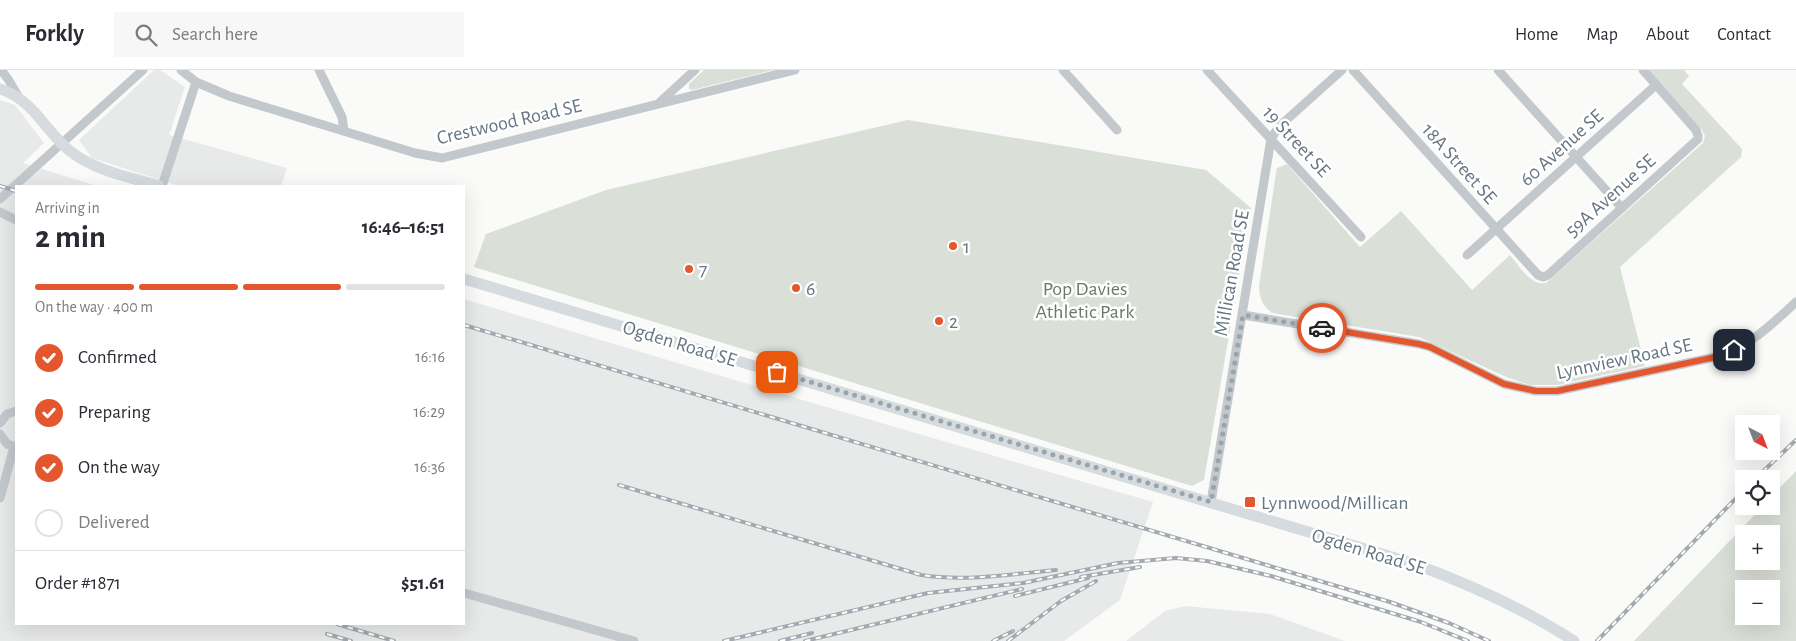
<!DOCTYPE html>
<meta charset="utf-8">
<style>
:root{--surface:#fff;--page:#f7f7f7;--text:#2b2b33;--muted:#7c7c81;--line:#e1e1e2;--accent:#e4572e}
body{margin:0;font-family:"Alegreya Sans",sans-serif;background:var(--page);color:var(--text);height:100vh;display:flex;flex-direction:column;font-size:19px;white-space:nowrap}
*{box-sizing:border-box;margin:0}
p{font-size:16px;color:var(--muted)}
.icon{flex:none;width:28px;height:28px;fill:none;stroke:currentColor;stroke-width:2;stroke-linecap:round;stroke-linejoin:round}
.map{position:relative;flex:1;overflow:hidden}
.drawer{position:absolute;left:15px;top:115px;width:450px;height:440px;display:flex;flex-direction:column;background:var(--surface);border-radius:0px;box-shadow:0 5px 20px #0002}
.drawer>*{flex:none}
.needle{width:32px;rotate:138deg}
.buttons{position:absolute;left:1735px;top:345px;display:grid;gap:10px}
.buttons a{display:grid;place-items:center;width:45px;height:45px;border-radius:0px;background:var(--surface);box-shadow:0 5px 20px #0002;font-size:25px}
.pin{position:absolute;display:grid;place-items:center;width:42px;height:42px;color:#fff;margin:-21px;border-radius:10px;box-shadow:0 2px 8px #0006}
.courier{position:absolute;display:grid;place-items:center;width:50px;height:50px;margin:-25px;border:4px solid #e4572e;border-radius:50%;background:#fff;color:#222;box-shadow:0 1px 6px #0007}
.head em{font-style:normal;font-weight:600}
.head div{display:flex;flex-direction:column-reverse}
.head{display:flex;align-items:center;justify-content:space-between;height:85px;padding:0 20px}
h1{font-size:32px;font-weight:600;line-height:38px}
.bar{display:grid;grid-template-columns:repeat(4,1fr);gap:8px 5px;align-content:center;height:60px;padding:0 20px}
.bar i{height:6px;border-radius:4px;background:var(--line)}
.bar .on{background:var(--accent)}
.bar p{grid-column:span 4}
.line{display:flex;align-items:center;gap:12px;padding:0 20px;border-top:1px solid var(--line)}
.line div{flex:1}
ol{padding:0 20px;list-style:none}
li{display:flex;align-items:center;gap:15px;height:55px}
li p{margin-inline-start:auto}
li .icon{padding:5px;border-radius:50%;background:var(--accent);color:#fff;stroke-width:4}
li:last-child{color:var(--muted)}
li i{width:28px;height:28px;border:2px solid var(--line);border-radius:50%}
header{display:flex;align-items:center;gap:30px;box-sizing:border-box;height:70px;padding:0 25px;background:var(--surface);border-bottom:1px solid var(--line)}
header strong{font-size:24px}
nav{display:flex;gap:28px;margin-inline-start:auto;font-size:18px}
.search{width:350px;height:45px;background:var(--page);display:flex;align-items:center;gap:12px;box-sizing:border-box;padding:0 18px;border-radius:0px;color:var(--muted);font-size:19px}
.map>svg:first-child{display:block}
</style>
<header>
<strong>Forkly</strong>
<div class="search"><svg class="icon" aria-label="search" viewBox="0 0 24 24"><circle cx="10" cy="10" r="6"/><path d="M15 15l6 6"/></svg>Search here</div>
<nav><a>Home</a><a>Map</a><a>About</a><a>Contact</a></nav>
</header>
<div class="map">
<svg width="1796" height="571" viewBox="0 0 1796 571">
<rect width="100%" height="100%" fill="#fafaf8"/>
<!-- built -->
<g fill="#e8e9e9">
<polygon points="154,0 160,0 185,17 169,65 287,98 281,116 179,116 92,88 79,70"/>
<polygon points="0,30 15,35 44,73 23,93 97,116 16,116 16,554 464,554 464,229 768,320 1153,432 1120,530 1064,571 0,571"/>
<polygon points="1185,536 1270,544 1345,571 1126,571 1165,541"/>
</g>
<!-- green -->
<g fill="#dadfd7" fill-rule="evenodd">
<polygon points="704,0 773,0 692,20 689,19 689,14"/>
<path d="M1648 0H1684L1689 6 1682 14 1742 79 1741 87 1620 197 1645 296 1557 315H1530L1506 307 1419 267 1272 243C1262 235 1260 229 1259 216L1276 103 1277 98 1287 94 1360 177 1401 141 1472 220 1510 185C1519 196 1531 216 1546 213L1703 73 1705 66 1702 60Z"/>
<polygon points="908,50 1206,100 1251,138 1204,410 1192,416 474,197 486,164 606,120"/>
<path d="M1796 401V571H1634L1763 436H1771V427ZM1744 464H1771V491H1744ZM1744 519H1771V546H1744Z"/>
</g>
<g fill="none" stroke-linecap="round" stroke-linejoin="round">
<!-- street -->
<g stroke="#c3c8cc" stroke-width="9">
<polyline points="1,0 8,9 18,26"/>
<polyline points="181,0 196,12 229,26 415,83 442,88 795,0"/>
<polyline points="319,0 342,47 344,61"/>
<polyline points="1063,0 1117,60"/>
<polyline points="1207,0 1361,167"/>
<polyline points="1353,0 1538,205 1543,207 1548,205 1698,69 1698,66 1696,60 1643,0"/>
<polyline points="1498,0 1622,138"/>
<polyline points="660,32 695,0"/>
<polyline points="162,116 196,12"/>
<polyline points="0,129 143,0"/>
<polyline points="0,142 16,150"/>
<polyline points="1467,185 1656,15"/>
<path d="M1243 245 1419 274 1430 277 1504 314 1535 321H1557L1720 286C1753 273 1770 256 1796 232"/>
<polyline points="0,353 7,344 16,341"/>
<polyline points="0,364 7,374 16,377"/>
<polyline points="0,428 14,377"/>
<polyline points="1211,432 1271,69 1276,61 1283,53 1342,0"/>
<polyline points="464,523 634,571"/>
</g>
<!-- secondary -->
<g stroke="#d6dbdf" stroke-width="11">
<path d="M0 19C33 29 45 61 70 81 95 101 130 107 159 116"/>
<path d="M464 209 1412 493C1469 514 1523 538 1574 571"/>
</g>
<!-- rail casing -->
<g stroke="#a2aab0" stroke-width="4">
<g id="rail">
<polyline points="0,116 16,121"/>
<polyline points="464,255 1390,532 1449,553 1489,571"/>
<polyline points="1755,409 1796,370"/>
<path d="M619 415 921 505C966 512 1011 504 1056 500"/>
<polyline points="1081,507 1140,497"/>
<polyline points="1015,526 1088,508"/>
<polyline points="337,554 394,571"/>
<polyline points="327,564 351,571"/>
<polyline points="724,571 928,523 1023,513 1118,493 1176,488 1207,491 1271,506 1421,552 1468,571"/>
<polyline points="780,571 812,563"/>
<polyline points="805,571 1022,519"/>
<polyline points="993,571 1013,561"/>
<polyline points="1008,571 1061,531 1096,511"/>
<polyline points="1597,571 1744,420"/>
</g>
</g>
<!-- rail -->
<use href="#rail" stroke="#fff" stroke-width="2" stroke-dasharray="5.5" stroke-linecap="butt"/>
</g>
<g fill="none" stroke-linecap="round" stroke-linejoin="round">
<!-- done -->
<polyline stroke="#99a4ac" stroke-width="5" stroke-dasharray="0 9" points="777,302 1211,432 1243,245 1322,258"/>
<!-- route -->
<polyline stroke="#e4572e" stroke-width="6" points="1322,258 1419,274 1430,277 1504,314 1536,321 1557,321 1720,286 1734,280"/>
</g>
<!-- markers -->
<g fill="#e4572e" stroke="#fff" stroke-width="2">
<circle cx="953" cy="176" r="5"/>
<circle cx="689" cy="199" r="5"/>
<circle cx="796" cy="218" r="5"/>
<circle cx="939" cy="251" r="5"/>
<rect x="1244" y="426" width="12" height="12" rx="2.5"/>
</g>
<g text-anchor="middle" stroke-width="5" stroke-linejoin="round" paint-order="stroke">
<!-- street labels -->
<g font-size="20" fill="#657683" stroke="#fff">
<text transform="translate(509 51) rotate(-13)" y="7">Crestwood Road SE</text>
<text transform="translate(1297 71) rotate(47)" y="7">19 Street SE</text>
<text transform="translate(1561 77) rotate(-42)" y="7">60 Avenue SE</text>
<text transform="translate(1460 93) rotate(48)" y="7">18A Street SE</text>
<text transform="translate(1610 125) rotate(-42)" y="7">59A Avenue SE</text>
<text transform="translate(1231 203) rotate(-80)" y="7">Millican Road SE</text>
<text transform="translate(680 273) rotate(17)" y="7">Ogden Road SE</text>
<text transform="translate(1624 288) rotate(-12)" y="7">Lynnview Road SE</text>
<text transform="translate(1369 481) rotate(17)" y="7">Ogden Road SE</text>
</g>
<!-- poi labels -->
<g font-size="20" fill="#657683" stroke="#fff" text-anchor="start">
<text x="963" y="183">1</text>
<text x="699" y="206">7</text>
<text x="806" y="225">6</text>
<text x="949" y="258">2</text>
<text x="1261" y="439">Lynnwood/Millican</text>
</g>
<!-- park labels -->
<g font-size="20" fill="#687a64" stroke="#fff">
<text x="1085" y="225">Pop Davies<tspan x="1085" dy="23">Athletic Park</tspan></text>
</g>
</g>
</svg>
<div class="buttons">
<a><svg class="needle" viewBox="-14 -14 28 28"><path d="M0-13l5 13h-10z" fill="#e53935"/><path d="M0 13l5-13h-10z" fill="#7c7c81"/></svg></a>
<a><svg class="icon" aria-label="locate" viewBox="0 0 24 24"><circle cx="12" cy="12" r="6"/><path d="M12 2v4M12 18v4M2 12h4M18 12h4"/></svg></a>
<a>+</a>
<a>−</a>
</div>
<div class="pin" style="left:777px;top:302px;background:#ea580c"><svg class="icon" aria-label="bag" viewBox="0 0 24 24"><path d="M5 8h14l-1 12H6zM9 8a3 3 0 0 1 6 0"/></svg></div>
<div class="pin" style="left:1734px;top:280px;background:#1f2937"><svg class="icon" aria-label="home" viewBox="0 0 24 24"><path d="M3 11l9-7 9 7M6 9v11h12V9"/></svg></div>
<div class="courier" style="left:1322px;top:258px"><svg class="icon" aria-label="car" viewBox="0 0 24 24"><path d="M5 17H2v-5l4-1 3-4h7l3 4 3 1v5h-3M9 17h6M6 11h13"/><circle cx="7" cy="17" r="2"/><circle cx="17" cy="17" r="2"/></svg></div>
<section class="drawer">
<div class="head"><div><h1>2 min</h1><p>Arriving in</p></div><em>16:46–16:51</em></div>
<div class="bar"><i class="on"></i><i class="on"></i><i class="on"></i><i></i><p>On the way · 400 m</p></div>
<ol>
<li><svg class="icon" aria-label="check" viewBox="0 0 24 24"><path d="M5 12l5 5 9-10"/></svg>Confirmed<p>16:16</p></li>
<li><svg class="icon" aria-label="check" viewBox="0 0 24 24"><path d="M5 12l5 5 9-10"/></svg>Preparing<p>16:29</p></li>
<li><svg class="icon" aria-label="check" viewBox="0 0 24 24"><path d="M5 12l5 5 9-10"/></svg>On the way<p>16:36</p></li>
<li><i></i>Delivered</li>
</ol>
<div class="line" style="height:65px"><div>Order #1871</div><b>$51.61</b></div>
</section>
</div>
